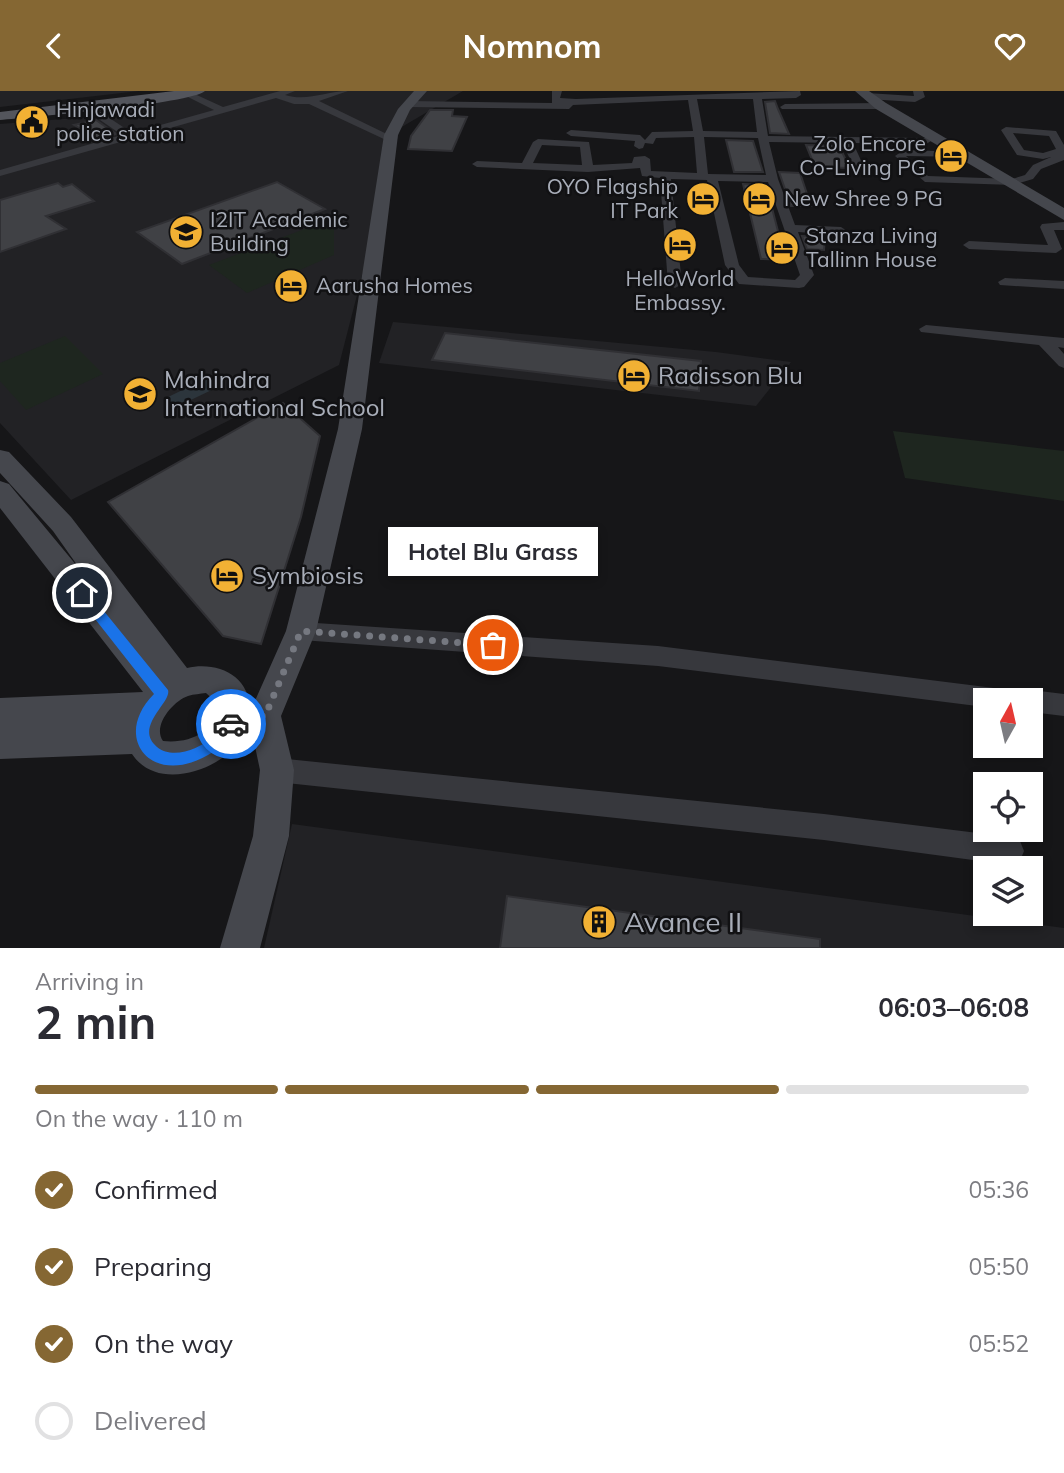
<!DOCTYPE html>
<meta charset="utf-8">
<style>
:root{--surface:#fff;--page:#f7f7f7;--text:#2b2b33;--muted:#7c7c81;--line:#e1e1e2;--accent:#856733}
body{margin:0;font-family:Mulish,sans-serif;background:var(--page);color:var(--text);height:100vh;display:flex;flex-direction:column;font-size:26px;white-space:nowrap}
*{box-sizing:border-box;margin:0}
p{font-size:23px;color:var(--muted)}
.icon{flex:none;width:38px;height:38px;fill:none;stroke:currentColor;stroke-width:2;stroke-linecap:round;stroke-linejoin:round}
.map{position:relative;height:857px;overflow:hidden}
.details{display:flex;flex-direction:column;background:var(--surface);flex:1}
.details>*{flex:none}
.needle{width:46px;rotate:8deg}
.fabs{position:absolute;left:973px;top:597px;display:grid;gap:14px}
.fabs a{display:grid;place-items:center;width:70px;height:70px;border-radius:0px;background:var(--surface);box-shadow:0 4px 10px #0003;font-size:35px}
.pin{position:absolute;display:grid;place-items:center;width:60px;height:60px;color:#fff;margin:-30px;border:4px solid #fff;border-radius:50%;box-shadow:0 2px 7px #0007}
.courier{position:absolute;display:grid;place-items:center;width:70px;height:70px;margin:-35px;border:5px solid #1a73e8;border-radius:50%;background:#fff;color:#222;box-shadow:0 2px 9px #0007}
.bubble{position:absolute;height:49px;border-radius:0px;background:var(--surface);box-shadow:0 4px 10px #0003;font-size:23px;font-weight:700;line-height:49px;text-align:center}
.headline em{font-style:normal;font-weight:700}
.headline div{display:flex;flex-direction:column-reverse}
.headline{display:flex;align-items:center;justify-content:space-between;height:119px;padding:0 35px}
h1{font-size:46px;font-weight:700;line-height:52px}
.bar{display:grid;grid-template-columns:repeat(4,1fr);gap:10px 7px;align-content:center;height:84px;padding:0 35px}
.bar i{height:9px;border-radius:5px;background:var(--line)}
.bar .active{background:var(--accent)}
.bar p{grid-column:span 4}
ol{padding:0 35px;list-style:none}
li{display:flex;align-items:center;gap:21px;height:77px}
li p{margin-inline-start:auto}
li .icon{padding:7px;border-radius:50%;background:var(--accent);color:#fff;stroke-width:4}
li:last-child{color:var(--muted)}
li i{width:38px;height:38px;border:4px solid var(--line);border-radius:50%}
header{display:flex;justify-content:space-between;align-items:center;height:91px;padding:0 35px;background:var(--accent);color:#fff;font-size:32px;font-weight:700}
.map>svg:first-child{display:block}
</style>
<header><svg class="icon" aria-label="back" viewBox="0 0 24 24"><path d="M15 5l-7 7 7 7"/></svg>Nomnom<svg class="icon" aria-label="heart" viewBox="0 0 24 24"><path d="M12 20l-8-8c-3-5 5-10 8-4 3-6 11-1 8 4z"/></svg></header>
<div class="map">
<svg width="1064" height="857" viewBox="0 0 1064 857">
<rect width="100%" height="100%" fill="#161618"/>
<!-- built -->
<g fill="#222225">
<polygon points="0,0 139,0 0,16"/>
<polygon points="203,0 463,0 400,37 339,274 71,409 0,332 0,33 102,25"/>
<polygon points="393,231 716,261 791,271 756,315 379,272"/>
<polygon points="292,733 1064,837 1064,857 264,857"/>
</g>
<!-- green -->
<g fill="#1e261f">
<polygon points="334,127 334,164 247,202 209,174"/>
<polygon points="65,245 103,283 26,319 0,290 0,272"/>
<polygon points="893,340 1064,360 1064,410 905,387"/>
</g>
<!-- water -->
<polygon fill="#2c353c" points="207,287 218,296 176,316 166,307"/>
<!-- building -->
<g fill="#404145" stroke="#303034" stroke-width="2">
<polygon points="775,10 778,18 789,43 770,42 765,11"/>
<polygon points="430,19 453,19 452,25 467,26 452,60 408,58 411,45"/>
<polygon points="96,29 116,43 99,48 74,34"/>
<polygon points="726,49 753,50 763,81 734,81"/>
<polygon points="806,54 839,55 850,77 815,76"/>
<polygon points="779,81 800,82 811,115 791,115"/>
<polygon points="277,91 325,118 182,173 137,141"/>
<polygon points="58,92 63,96 72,93 94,110 46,125 66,138 0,161 0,109"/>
<polygon points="743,93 766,94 779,144 783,144 792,169 761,168"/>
<polygon points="802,145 825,146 824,159 807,158"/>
<polygon points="445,242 701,270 699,300 432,269"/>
<polygon points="283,312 320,345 301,426 261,553 223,545 108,411"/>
<polygon points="507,805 820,848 820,857 500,857"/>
</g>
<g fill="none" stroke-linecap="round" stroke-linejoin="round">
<!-- street -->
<g fill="#37383d" fill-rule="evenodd">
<path d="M176 0H188L223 16 280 0H295L285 4C307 11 326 0 348 0L319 10 395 47 386 49 309 13H294L276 7 0 85V79L122 44 84 18V14H90L132 42 214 19Z"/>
<path d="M552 0H562L560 7 576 8 800 0 801 4 796 7 762 8 768 45 926 47 931 50 926 53 853 52 864 76 859 79 854 76 842 52 769 51 778 88 795 134 841 136 847 140 841 144 798 141 814 184 804 196 799 197 739 193 725 174 707 89 671 88 682 193 675 197 668 193 660 87 642 85 640 77 588 81 477 76 472 73 477 70 522 72 533 51 538 48 589 51 593 74 632 72 634 66 645 65 650 68 651 80 697 82 694 46 656 47 653 53 645 52 643 57 639 58 634 55 635 50 571 45 566 42 571 39 640 44 645 49 652 41 693 40 688 9 573 14 569 18 409 16 404 13 409 10 552 12ZM697 8H753L757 41 703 40ZM704 46 758 47 766 84 708 83ZM542 54 580 56 582 74 533 72ZM718 90 768 91 800 184 795 189 748 186 739 174Z"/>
<polygon points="913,0 923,0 925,6 915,11 867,8 862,5 867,2 914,5"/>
<polygon points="785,13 881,12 886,15 881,18 782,18 780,16"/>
<path d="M1006 36 1056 40 1064 54V69L1041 78 1033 88 1013 94 925 91 895 65 904 59 966 61 970 62V66L906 65 928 85 1012 88 1025 84 1033 74 1051 66 1043 68 1017 64 1001 39ZM1013 42 1049 45 1056 58 1043 62 1024 59Z"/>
<polygon points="1064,131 1064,139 1054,139 1062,158 1056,162 969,158 963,154 969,150 1048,154 1040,136 1042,133"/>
<polygon points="1005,187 1064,190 1064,198 1000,194 998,191"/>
<polygon points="926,234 1064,247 1064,257 1058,256 1064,263 1064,277 1059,275 1039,254 921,241 919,238"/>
<polygon points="301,531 658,555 1026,601 1031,599 1064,603 1064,625 1031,621 1031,609 985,609 985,616 658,575 301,549 293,547 290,540 293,533"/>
<polygon points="277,667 824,723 1010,746 1020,750 1024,760 1020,770 1010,774 824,749 277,691 268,688 264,679 268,670"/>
</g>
<!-- secondary -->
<g fill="#45474d" fill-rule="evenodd">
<path d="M414 0H427L410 19 398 44 362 338 316 540 281 625 294 679 289 745 260 857H220L253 745 260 679 249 627C243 641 238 655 226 664 200 685 153 695 132 663L0 668V607L143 601 0 417V390L9 393 82 481 53 440 0 382V359L9 361 71 426 187 577C218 570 251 585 250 621L286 540 338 338 384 44 398 18ZM206 602 218 613C217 641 189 653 163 650 152 635 173 610 188 605 194 603 200 603 206 602Z"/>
<polygon points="855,0 869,0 886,12 1064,117 1064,129 876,18"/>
</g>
<!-- primary -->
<path fill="#53555c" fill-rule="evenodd" d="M174 0H205C190 13 31 26 0 29V21Z"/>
</g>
<!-- route -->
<path fill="#1a73e8" d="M82 497 86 498 168 599C172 611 133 636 157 656 173 669 199 658 213 646 220 640 221 630 231 626L238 633C231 648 222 656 208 664 151 697 111 646 154 603L77 505 75 502Z"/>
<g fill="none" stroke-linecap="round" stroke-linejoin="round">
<!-- done -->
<polyline stroke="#757880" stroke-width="7" stroke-dasharray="0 12.6" points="231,633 234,624 265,625 301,540 493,554"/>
</g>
<!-- icons -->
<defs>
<g id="civic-disc" transform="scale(1.75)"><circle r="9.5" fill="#f2b134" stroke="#111113"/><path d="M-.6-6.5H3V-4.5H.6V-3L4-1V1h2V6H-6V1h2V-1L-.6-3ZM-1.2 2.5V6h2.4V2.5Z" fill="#111"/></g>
<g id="hotel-disc" transform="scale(1.75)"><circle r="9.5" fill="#f2b134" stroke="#111113"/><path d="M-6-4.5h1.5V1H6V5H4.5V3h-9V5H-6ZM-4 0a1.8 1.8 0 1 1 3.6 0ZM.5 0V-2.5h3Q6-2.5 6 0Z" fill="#111"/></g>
<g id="university-disc" transform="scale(1.75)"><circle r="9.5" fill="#f2b134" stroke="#111113"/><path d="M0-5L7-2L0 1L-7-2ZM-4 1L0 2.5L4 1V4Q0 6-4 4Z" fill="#111"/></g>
<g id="school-disc" transform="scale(1.75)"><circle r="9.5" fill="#f2b134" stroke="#111113"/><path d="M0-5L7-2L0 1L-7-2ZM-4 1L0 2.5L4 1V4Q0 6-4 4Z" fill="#111"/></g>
<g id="building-disc" transform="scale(1.75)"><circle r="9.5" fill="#f2b134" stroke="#111113"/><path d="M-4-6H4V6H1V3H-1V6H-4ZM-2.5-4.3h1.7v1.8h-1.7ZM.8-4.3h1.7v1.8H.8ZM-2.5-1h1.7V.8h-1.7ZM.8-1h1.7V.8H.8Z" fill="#111"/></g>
</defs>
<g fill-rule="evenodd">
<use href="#civic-disc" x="32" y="31"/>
<use href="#hotel-disc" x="951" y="65"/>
<use href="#hotel-disc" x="703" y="108"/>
<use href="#hotel-disc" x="759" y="108"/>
<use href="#university-disc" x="186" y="141"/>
<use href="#hotel-disc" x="680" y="154"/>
<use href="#hotel-disc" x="782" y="157"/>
<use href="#hotel-disc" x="291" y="195"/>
<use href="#hotel-disc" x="634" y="285"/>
<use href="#school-disc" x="140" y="303"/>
<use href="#hotel-disc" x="227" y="485"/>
<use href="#building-disc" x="599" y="831"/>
</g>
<g text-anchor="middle" stroke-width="5" stroke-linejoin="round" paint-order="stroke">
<!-- far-poi labels -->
<g font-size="21" fill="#a8adb8" stroke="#111113" text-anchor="start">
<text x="56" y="26">Hinjawadi<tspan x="56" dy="24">police station</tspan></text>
<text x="926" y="60" text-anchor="end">Zolo Encore<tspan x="926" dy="24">Co-Living PG</tspan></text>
<text x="678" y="103" text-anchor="end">OYO Flagship<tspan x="678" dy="24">IT Park</tspan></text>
<text x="784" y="115">New Shree 9 PG</text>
<text x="210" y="136">I2IT Academic<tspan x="210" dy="24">Building</tspan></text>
<text x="806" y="152">Stanza Living<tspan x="806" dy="24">Tallinn House</tspan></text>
<text x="680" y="195" text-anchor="middle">HelloWorld<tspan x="680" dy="24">Embassy.</tspan></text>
<text x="316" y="202">Aarusha Homes</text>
</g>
<!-- poi labels -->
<g font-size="24" fill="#a8adb8" stroke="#111113" text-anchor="start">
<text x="658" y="293">Radisson Blu</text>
<text x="164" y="297">Mahindra<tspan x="164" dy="28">International School</tspan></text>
<text x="252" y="493">Symbiosis</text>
</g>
<!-- near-poi labels -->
<g font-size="28" fill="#a8adb8" stroke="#111113" text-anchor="start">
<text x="624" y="841">Avance II</text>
</g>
</g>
</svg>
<div class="fabs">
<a><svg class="needle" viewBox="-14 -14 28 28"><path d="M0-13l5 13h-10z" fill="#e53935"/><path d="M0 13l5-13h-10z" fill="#7c7c81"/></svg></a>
<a><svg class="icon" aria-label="locate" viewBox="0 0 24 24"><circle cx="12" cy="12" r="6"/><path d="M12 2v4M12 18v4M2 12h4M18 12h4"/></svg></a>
<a><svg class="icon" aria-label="layers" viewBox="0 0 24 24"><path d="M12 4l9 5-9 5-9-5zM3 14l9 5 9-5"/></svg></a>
</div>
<div class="pin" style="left:493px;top:554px;background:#ea580c"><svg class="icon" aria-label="bag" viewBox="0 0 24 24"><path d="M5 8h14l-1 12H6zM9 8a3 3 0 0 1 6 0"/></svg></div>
<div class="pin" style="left:82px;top:502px;background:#1f2937"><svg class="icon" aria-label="home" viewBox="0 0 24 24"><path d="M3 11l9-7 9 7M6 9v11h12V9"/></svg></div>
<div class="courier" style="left:231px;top:633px"><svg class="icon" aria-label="car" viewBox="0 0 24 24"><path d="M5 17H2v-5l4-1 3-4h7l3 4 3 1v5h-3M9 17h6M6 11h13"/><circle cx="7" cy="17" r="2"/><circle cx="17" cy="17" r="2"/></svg></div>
<div class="bubble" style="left:388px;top:436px;width:210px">Hotel Blu Grass</div>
</div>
<section class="details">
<div class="headline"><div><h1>2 min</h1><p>Arriving in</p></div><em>06:03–06:08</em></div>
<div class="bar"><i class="active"></i><i class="active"></i><i class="active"></i><i></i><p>On the way · 110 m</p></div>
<ol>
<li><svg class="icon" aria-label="check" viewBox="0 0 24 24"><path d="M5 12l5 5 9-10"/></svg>Confirmed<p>05:36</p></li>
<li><svg class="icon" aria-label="check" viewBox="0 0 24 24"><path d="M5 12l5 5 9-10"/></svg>Preparing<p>05:50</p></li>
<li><svg class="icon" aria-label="check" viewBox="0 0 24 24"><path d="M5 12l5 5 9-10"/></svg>On the way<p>05:52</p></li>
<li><i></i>Delivered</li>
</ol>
</section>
